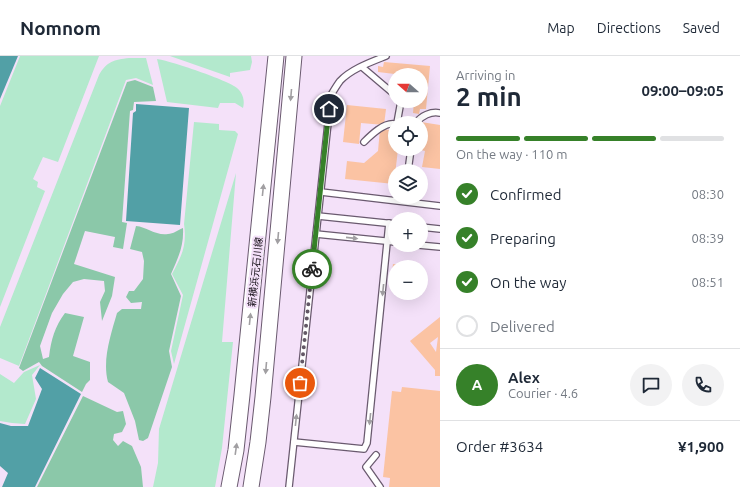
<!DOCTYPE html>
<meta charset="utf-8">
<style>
:root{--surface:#fff;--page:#f2f2f3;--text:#1f2937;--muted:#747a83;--line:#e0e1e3;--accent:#368129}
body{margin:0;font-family:Ubuntu,"Noto Sans JP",sans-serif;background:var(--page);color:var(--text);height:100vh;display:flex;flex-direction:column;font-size:15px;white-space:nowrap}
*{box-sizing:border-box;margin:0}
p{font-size:13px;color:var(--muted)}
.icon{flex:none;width:22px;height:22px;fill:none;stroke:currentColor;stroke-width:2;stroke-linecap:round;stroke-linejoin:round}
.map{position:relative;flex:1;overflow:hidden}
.drawer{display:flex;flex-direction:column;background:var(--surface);width:300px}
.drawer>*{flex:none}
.needle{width:26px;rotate:291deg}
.fabs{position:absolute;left:388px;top:12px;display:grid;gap:8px}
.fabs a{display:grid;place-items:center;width:40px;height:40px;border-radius:50%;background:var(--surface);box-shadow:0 4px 16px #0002;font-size:20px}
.pin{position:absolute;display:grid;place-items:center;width:34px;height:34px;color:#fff;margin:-17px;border:2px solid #fff;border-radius:50%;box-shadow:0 1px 4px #0007}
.courier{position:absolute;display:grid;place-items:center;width:40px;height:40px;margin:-20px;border:3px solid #368129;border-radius:50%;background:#fff;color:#222;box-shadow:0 1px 5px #0007}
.summary em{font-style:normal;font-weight:700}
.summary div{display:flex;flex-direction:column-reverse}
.summary{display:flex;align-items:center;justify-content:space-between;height:68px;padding:0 16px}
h1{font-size:26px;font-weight:700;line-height:30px}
.bar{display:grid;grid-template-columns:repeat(4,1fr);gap:6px 4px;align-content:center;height:48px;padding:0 16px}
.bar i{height:5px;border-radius:3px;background:var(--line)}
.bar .selected{background:var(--accent)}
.bar p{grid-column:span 4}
.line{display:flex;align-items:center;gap:10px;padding:0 16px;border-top:1px solid var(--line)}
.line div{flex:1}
.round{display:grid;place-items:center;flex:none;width:42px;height:42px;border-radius:21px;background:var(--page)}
ol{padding:0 16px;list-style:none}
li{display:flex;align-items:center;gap:12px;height:44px}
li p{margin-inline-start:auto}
li .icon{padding:4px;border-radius:50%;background:var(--accent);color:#fff;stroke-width:4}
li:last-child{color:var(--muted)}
li i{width:22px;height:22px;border:2px solid var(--line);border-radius:50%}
header{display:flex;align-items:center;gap:24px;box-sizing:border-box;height:56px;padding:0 20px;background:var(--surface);border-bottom:1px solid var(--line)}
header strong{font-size:19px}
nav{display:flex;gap:22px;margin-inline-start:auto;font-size:14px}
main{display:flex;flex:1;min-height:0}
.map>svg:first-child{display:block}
</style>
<header>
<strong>Nomnom</strong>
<nav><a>Map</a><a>Directions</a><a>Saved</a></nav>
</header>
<main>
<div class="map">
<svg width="440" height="431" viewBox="0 0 440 431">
<rect width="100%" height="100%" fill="#f4e1f9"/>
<!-- green -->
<g fill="#b3e9cd">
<polygon points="20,0 99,0 58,106 43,101 33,123 38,126 37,131 45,135 0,251 0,50"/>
<polygon points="170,0 251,0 252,6 250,14 230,17 230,21"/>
<path d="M129 2H146L153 29 136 22 126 24 19 310 0 302V271L99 19C107 5 114 4 129 2Z"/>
<path d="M157 3C168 4 230 25 237 32 243 37 245 45 243 52L235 47H220L218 52 167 46Z"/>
<path d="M194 66 219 68V74L235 75 238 78 174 308 171 295 183 239 172 218C182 199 187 190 184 168Z"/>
<polygon points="236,117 222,286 233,286 222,392 215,431 153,431 158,407 159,373"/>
<polygon points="40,309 32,319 36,343 25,368 12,367 0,365 0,318 14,327 24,316"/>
</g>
<!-- forest -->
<g fill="#8bc8a9">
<path d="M135 24 153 31 156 45 134 46 133 54 130 55 122 166 127 167 123 193 113 191 115 181 85 175 74 208 115 221 112 240 102 265 100 246 105 235 104 225 84 223 73 226 63 238 52 257 40 290 43 303 49 301C51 284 55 270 65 257L84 261 73 300 90 306V324L86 328 82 336 42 310 39 306 23 315 19 312 127 26Z"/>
<path d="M136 170C147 171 156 180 168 178 173 178 178 174 183 172 184 190 178 202 171 218L181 240 169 295 172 311 148 382 143 385 139 384 135 365 124 337 108 326C102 304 111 278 117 257L122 253H141L142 246 131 247 126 241 129 235H134L143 223 144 205 142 196 130 193Z"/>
<polygon points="83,340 117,356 123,355 126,368 122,376 114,378 113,384 118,390 123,385 132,390 141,411 143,431 37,431"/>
</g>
<!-- water -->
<g fill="#52a0a6">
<polygon points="0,0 18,0 0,43"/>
<polygon points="136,48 189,52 180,169 126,165 133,57 136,55"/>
<polygon points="40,312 81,338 35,431 2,431 8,417 0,410 0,367 11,370 28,370 42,333 35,322"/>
</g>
<!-- building -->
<g fill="#fbc3a3" fill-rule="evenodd">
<polygon points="384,6 430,10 426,53 420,53 419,58 413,57 414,45 421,45 421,19 403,19 378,16 378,10 383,11"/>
<polygon points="347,49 386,53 384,69 361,67 359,88 343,86"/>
<polygon points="421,66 440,69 440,113 422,111 425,95 421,94"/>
<polygon points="380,73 391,74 390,80 395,80 395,93 398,93 394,128 345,123 347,105 364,107 378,95"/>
<polygon points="393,208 407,210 395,211 395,232 390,232"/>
<path d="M440 261V320H435V314L410 285ZM438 281 436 296 430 287Z"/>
<polygon points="402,331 440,335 440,431 389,431 390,422 383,421 392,335 401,336"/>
</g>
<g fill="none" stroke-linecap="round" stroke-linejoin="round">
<!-- lane casing -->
<g stroke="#6a5a6f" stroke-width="8">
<g id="lane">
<polyline points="362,11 395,39"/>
<polyline points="397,67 401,45"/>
<path d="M416 67C421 60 431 55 440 57"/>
<path d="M364 86C371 79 384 66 395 68"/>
<polyline points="408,115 411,93"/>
<polyline points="321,136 440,150"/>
<polyline points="318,160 395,168"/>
<polyline points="421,171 440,173"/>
<polyline points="316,178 395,186"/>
<polyline points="418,189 440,191"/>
<polyline points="294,386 364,393 367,387 389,167"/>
<polyline points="376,399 366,411 380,431"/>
<path d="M289 431 331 39C334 34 337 29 340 25 351 13 371 6 386 0"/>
</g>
</g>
<!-- secondary casing -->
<g stroke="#6a5a6f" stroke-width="17">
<g id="secondary">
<polyline points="229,431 236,394 242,339 276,0"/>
<polyline points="251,431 258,386 263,341 294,0"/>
</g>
</g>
<!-- lane -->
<use href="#lane" stroke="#fff" stroke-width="5.5"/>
<!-- secondary -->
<use href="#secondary" stroke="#fff" stroke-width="15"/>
</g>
<!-- one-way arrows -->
<defs><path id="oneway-solid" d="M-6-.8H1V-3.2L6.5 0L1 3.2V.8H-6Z"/></defs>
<g fill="#a19fa2">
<use href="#oneway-solid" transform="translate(291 39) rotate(95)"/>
<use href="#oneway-solid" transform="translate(263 134) rotate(-84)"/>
<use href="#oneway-solid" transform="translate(278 182) rotate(95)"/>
<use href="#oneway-solid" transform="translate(352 182) rotate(6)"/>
<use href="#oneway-solid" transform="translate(383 234) rotate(96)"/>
<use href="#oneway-solid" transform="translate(250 263) rotate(-84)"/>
<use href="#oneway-solid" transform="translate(266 312) rotate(95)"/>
<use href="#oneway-solid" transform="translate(370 363) rotate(96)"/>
<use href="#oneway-solid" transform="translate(296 364) rotate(-84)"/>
<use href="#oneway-solid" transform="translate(236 393) rotate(-82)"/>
</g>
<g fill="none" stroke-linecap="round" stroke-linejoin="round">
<!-- done -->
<polyline stroke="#635866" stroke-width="4" stroke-dasharray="0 7.2" points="300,327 312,213"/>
<!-- route -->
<polyline stroke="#368129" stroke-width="5" points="312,213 329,53"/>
</g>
<g text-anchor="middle" stroke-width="4" stroke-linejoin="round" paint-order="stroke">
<!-- street labels -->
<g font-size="10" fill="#150f17" stroke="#f4e1f9">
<text transform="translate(255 216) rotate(-84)" y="4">新横浜元石川線</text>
</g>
</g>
</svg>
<div class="fabs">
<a><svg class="needle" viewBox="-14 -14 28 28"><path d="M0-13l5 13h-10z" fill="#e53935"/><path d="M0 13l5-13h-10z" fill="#747a83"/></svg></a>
<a><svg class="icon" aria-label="locate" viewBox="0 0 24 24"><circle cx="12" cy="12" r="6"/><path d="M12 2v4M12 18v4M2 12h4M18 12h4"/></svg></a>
<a><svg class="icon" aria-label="layers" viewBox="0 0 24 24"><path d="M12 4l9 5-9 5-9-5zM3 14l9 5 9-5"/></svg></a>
<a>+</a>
<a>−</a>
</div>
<div class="pin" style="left:300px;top:327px;background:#ea580c"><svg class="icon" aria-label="bag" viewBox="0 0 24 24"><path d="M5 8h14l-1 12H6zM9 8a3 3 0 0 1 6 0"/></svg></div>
<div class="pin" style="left:329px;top:53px;background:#1f2937"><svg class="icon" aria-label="home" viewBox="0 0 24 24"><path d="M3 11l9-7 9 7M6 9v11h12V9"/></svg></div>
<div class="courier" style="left:312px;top:213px"><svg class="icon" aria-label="bike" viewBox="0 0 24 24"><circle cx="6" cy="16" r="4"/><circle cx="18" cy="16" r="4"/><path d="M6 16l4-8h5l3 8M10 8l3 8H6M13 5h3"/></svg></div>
</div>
<section class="drawer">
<div class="summary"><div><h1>2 min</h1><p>Arriving in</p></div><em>09:00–09:05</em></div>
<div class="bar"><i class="selected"></i><i class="selected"></i><i class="selected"></i><i></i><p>On the way · 110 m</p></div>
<ol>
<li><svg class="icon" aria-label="check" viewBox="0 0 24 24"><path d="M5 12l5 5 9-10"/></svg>Confirmed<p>08:30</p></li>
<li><svg class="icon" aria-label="check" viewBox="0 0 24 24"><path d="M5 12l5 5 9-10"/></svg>Preparing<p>08:39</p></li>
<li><svg class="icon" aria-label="check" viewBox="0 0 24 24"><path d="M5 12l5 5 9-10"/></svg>On the way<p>08:51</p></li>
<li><i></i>Delivered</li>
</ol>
<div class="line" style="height:72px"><b class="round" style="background:var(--accent);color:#fff">A</b><div><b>Alex</b><p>Courier · 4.6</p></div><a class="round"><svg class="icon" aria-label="chat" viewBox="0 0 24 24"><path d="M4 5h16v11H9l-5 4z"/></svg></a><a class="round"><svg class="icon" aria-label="phone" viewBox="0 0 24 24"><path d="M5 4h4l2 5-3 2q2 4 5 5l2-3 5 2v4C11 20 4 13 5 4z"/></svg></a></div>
<div class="line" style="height:52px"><div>Order #3634</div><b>¥1,900</b></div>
</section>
</main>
